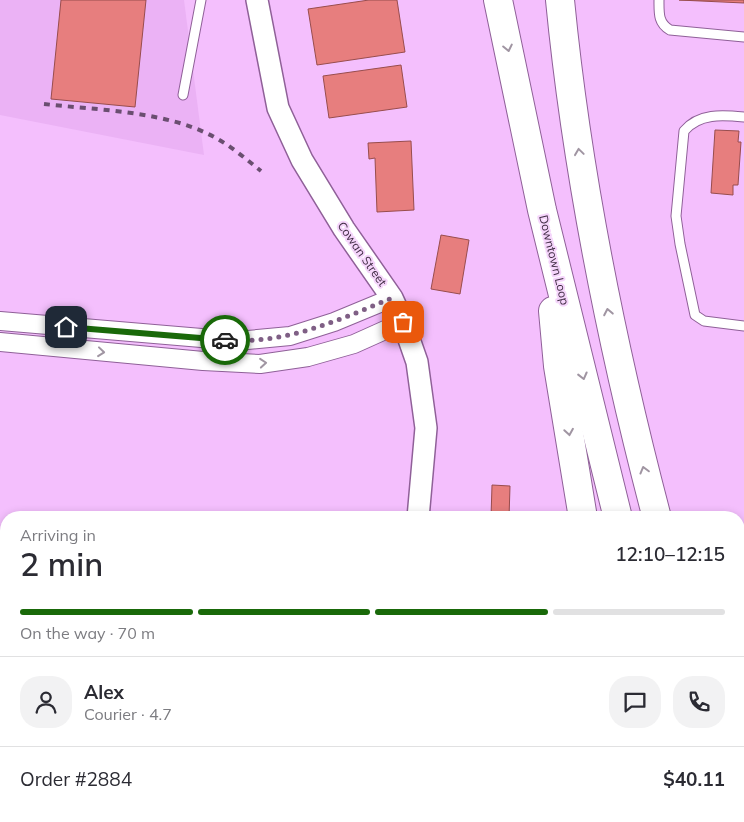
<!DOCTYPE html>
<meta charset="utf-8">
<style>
:root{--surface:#fff;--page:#f2f2f3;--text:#2b2b33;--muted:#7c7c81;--line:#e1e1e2;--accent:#196909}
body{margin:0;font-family:Mulish,sans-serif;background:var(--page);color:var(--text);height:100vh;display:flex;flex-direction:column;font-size:19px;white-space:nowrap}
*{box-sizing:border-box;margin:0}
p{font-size:16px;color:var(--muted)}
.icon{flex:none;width:28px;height:28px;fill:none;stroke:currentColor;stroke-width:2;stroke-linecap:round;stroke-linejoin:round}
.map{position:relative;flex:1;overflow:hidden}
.panel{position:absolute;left:0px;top:511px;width:745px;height:311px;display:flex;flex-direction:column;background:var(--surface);border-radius:20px 20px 0 0;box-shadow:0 2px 8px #0003}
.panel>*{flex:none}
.pin{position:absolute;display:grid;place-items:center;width:42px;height:42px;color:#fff;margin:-21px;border-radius:10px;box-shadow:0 2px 8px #0006}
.courier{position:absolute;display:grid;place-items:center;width:50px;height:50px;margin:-25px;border:4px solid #196909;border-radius:50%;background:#fff;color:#222;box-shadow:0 1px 6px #0007}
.headline em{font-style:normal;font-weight:600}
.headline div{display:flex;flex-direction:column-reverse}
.headline{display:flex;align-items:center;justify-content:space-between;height:85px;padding:0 20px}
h1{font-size:32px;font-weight:600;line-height:38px}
.bar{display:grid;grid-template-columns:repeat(4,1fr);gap:8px 5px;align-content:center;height:60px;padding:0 20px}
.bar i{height:6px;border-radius:4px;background:var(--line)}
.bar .current{background:var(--accent)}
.bar p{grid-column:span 4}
.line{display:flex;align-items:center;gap:12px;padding:0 20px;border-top:1px solid var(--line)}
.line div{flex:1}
.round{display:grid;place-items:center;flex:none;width:52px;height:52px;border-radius:20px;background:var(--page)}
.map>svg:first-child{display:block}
</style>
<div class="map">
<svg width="744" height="822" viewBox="0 0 744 822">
<rect width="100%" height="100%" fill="#f4bffd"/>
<!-- built -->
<polygon fill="#ebb2f5" points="0,0 184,0 204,155 0,115"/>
<!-- building -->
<g fill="#e77e7e" stroke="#984d4d">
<polygon points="61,0 146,0 135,107 51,99"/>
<polygon points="369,0 397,0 405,52 317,65 308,9"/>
<polygon points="679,0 744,0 744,3"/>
<polygon points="401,65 407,107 329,118 323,76"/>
<polygon points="715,130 739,131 738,142 741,142 738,185 733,185 733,195 711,193"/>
<polygon points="411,141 414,210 377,212 375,158 369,159 368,143"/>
<polygon points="441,235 469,240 460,294 431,289"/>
<polygon points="492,485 510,486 509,518 491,518"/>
</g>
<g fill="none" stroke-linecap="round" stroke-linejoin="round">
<!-- service casing -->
<g stroke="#8f6098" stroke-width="11">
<g id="service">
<path d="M659 0C659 13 658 23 670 30L744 37"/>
<polyline points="183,95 201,0"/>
<path d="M744 117C722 115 699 113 684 131L676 216 680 244 695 315 704 321 744 326"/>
</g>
</g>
<!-- minor casing -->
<g stroke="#8f6098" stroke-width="20">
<g id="minor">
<polyline points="0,321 237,341 290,336 334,322 392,298"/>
<polyline points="0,342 203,361 260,364 308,357 354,344 403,322"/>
<polyline points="0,794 6,794"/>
<polyline points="228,816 286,822"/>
</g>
</g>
<!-- tertiary casing -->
<g stroke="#8f6098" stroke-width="24">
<g id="tertiary">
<polyline points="257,0 278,108 302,160 344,229 392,298 403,322 417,362 426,428 418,518"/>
<polyline points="397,822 398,816"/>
</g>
</g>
<!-- primary casing -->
<g stroke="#8f6098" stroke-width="30">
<polyline id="primary" points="739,619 744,567"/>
</g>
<!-- motorway casing -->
<g stroke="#8f6098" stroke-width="30">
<g id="motorway">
<polyline points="498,0 542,210 618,518"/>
<path d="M560 0C577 175 612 347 657 518"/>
<polyline points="553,311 558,366 583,518"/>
<polyline points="739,798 744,815"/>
<polyline points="647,816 648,822"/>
<polyline points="705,816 707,822"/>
</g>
</g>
<!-- path -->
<polyline stroke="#af86b6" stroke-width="2.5" stroke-dasharray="4 2.5" stroke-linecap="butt" points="61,816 122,822"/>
<!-- service -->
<use href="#service" stroke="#fff" stroke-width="9"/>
<!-- minor -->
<use href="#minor" stroke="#fff" stroke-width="18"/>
<!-- tertiary -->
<use href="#tertiary" stroke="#fff" stroke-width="21"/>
<!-- primary -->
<use href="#primary" stroke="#fff" stroke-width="28"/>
<!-- motorway -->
<use href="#motorway" stroke="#fff" stroke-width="28"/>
<!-- rail -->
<path stroke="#6a4e70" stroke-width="4" stroke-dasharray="6 6" stroke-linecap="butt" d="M44 104C97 110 167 111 214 137 231 146 246 159 261 171"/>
</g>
<!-- one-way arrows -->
<defs><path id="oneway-chevron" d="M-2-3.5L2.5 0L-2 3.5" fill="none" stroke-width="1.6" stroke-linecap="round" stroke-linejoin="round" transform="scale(1.25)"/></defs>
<g stroke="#a095a2">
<use href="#oneway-chevron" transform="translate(508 48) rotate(78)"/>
<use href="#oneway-chevron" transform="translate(579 152) rotate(-98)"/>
<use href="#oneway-chevron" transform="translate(608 312) rotate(-101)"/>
<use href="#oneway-chevron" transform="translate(101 352) rotate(6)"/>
<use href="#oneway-chevron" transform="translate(263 363) rotate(-5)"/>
<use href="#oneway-chevron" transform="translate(583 376) rotate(76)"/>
<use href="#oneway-chevron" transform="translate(569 432) rotate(81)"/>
<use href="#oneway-chevron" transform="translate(644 470) rotate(-105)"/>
</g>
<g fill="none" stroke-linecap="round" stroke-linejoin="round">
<!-- done -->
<path stroke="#7f5f85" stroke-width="5" stroke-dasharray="0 9" d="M225 340C285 345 339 320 392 298L403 322"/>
<!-- route -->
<polyline stroke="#196909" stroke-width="6" points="66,327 225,340"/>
</g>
<g text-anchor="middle" stroke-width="4" stroke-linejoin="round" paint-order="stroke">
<!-- street labels -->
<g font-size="12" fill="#402b44" stroke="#f5d5fb">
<text transform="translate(362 254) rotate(55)" y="4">Cowan Street</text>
<text transform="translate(554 260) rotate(76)" y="4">Downtown Loop</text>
</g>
</g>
</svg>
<div class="pin" style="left:403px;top:322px;background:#ea580c"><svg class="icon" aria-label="bag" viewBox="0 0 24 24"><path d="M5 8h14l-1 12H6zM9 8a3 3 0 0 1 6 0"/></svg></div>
<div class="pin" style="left:66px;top:327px;background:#1f2937"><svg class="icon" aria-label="home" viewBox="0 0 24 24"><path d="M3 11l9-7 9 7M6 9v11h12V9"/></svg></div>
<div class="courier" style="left:225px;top:340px"><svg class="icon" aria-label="car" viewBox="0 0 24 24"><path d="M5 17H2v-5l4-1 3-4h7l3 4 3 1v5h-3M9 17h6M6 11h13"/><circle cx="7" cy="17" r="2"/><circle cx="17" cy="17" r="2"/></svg></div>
<section class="panel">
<div class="headline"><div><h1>2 min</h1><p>Arriving in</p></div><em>12:10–12:15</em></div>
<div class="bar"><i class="current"></i><i class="current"></i><i class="current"></i><i></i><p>On the way · 70 m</p></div>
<div class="line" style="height:90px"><a class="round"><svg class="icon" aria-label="person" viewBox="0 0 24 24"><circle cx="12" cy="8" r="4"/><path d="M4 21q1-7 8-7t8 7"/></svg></a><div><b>Alex</b><p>Courier · 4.7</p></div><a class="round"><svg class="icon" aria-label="chat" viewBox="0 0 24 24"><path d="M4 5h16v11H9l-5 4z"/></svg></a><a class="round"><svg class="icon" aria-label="phone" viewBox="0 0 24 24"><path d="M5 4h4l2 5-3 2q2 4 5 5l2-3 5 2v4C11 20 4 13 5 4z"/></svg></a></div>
<div class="line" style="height:65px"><div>Order #2884</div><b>$40.11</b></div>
</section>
</div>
